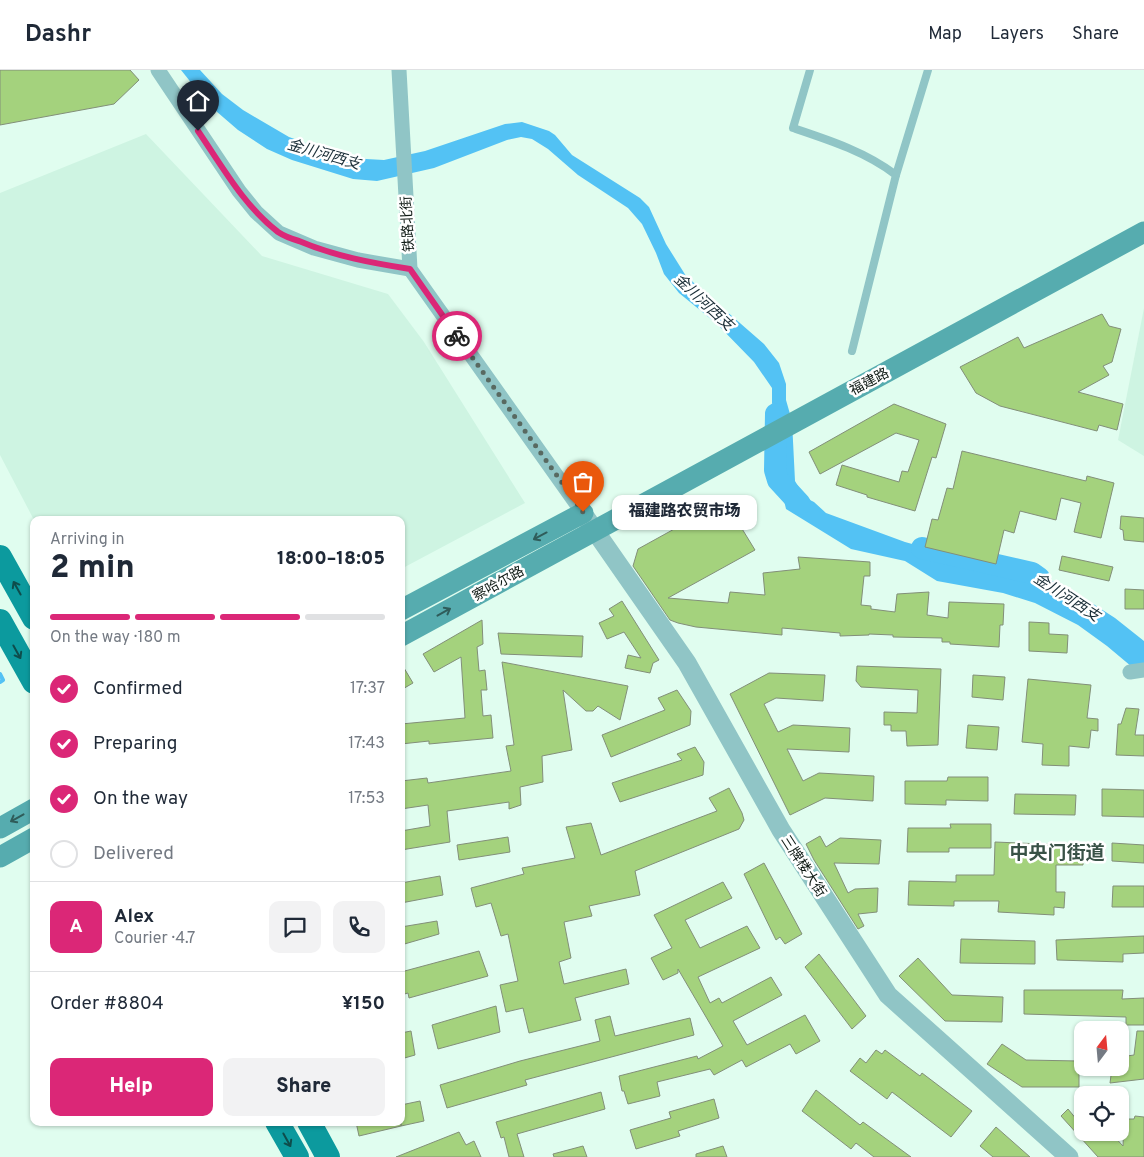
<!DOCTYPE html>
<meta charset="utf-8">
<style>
:root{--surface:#fff;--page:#f2f2f3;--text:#1f2937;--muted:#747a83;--line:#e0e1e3;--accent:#db2777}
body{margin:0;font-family:Overpass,"Noto Sans SC",sans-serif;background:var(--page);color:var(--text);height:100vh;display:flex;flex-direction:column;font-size:19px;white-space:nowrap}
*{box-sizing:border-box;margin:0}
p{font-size:16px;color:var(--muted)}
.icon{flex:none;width:28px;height:28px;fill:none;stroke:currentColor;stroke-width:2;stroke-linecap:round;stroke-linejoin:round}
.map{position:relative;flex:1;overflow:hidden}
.side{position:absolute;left:30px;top:446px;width:375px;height:610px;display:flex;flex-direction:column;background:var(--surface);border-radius:10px;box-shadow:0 1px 4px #0004}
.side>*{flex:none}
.needle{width:32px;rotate:16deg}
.controls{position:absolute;left:1074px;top:951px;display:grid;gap:10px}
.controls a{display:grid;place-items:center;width:55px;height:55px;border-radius:10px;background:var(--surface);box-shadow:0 1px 4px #0004;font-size:25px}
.pin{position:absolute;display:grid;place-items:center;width:42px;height:42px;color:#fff;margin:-51px -21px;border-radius:50% 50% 50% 0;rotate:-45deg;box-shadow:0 0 5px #0007}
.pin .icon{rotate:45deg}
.courier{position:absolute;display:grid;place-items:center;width:50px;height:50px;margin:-25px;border:4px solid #db2777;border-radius:50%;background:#fff;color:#222;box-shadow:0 1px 6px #0007}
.bubble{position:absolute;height:35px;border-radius:10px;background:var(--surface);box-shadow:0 1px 4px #0004;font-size:16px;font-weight:800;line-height:35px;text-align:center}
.head em{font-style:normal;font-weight:800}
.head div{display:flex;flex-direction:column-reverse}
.head{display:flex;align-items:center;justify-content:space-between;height:85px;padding:0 20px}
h1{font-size:32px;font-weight:800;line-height:38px}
.bar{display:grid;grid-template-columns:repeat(4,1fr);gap:8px 5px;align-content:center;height:60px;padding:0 20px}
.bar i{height:6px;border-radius:4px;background:var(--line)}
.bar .on{background:var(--accent)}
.bar p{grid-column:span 4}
.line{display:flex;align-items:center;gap:12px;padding:0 20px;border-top:1px solid var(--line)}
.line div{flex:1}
.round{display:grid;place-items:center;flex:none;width:52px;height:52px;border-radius:10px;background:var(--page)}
ol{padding:0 20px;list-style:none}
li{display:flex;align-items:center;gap:15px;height:55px}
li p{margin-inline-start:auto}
li .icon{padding:5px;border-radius:50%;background:var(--accent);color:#fff;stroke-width:4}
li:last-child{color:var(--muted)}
li i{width:28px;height:28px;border:2px solid var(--line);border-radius:50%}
.cta{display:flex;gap:10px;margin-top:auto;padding:10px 20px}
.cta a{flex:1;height:58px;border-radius:10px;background:var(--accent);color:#fff;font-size:20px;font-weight:800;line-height:58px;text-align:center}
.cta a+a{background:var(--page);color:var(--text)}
header{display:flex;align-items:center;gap:30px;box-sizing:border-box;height:70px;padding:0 25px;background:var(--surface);border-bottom:1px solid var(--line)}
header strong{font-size:24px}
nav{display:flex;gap:28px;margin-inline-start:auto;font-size:18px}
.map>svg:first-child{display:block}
</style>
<header>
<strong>Dashr</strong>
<nav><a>Map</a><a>Layers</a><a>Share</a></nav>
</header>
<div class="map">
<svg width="1144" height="1087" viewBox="0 0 1144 1087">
<rect width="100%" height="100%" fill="#e0fdef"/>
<!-- built -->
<g fill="#cef4e2">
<polygon points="146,64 262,186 388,224 424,272 525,433 401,499 401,450 34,450 0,385 0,123"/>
<polygon points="1144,238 1144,386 1118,370"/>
</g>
<!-- water -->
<polygon fill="#53c2f4" points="181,0 200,0 222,24 243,40 289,67 325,80 366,89 384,90 425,81 505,54 522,52 549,61 555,65 572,85 640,128 649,137 666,174 686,206 764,274 779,293 786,314 786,330 792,351 795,411 804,427 814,432 826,443 905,472 973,491 1039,505 1070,519 1115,548 1144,571 1144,607 1107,576 1078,555 1035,533 1003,523 937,511 905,491 851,479 786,439 776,396 778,359 772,333 772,318 754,292 717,254 679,223 664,204 656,183 642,154 628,138 578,105 548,79 532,69 521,67 507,70 434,98 377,111 353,109 292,90 267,79 238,60 209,35"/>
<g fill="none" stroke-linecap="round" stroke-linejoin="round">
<!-- stream -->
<polyline stroke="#53c2f4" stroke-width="4" points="0,604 3,610 0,612"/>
<!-- river -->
<g stroke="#53c2f4" stroke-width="22">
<polyline points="776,344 775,400 778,410 800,434"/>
<polyline points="922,478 1032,503 1039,508"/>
</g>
</g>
<!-- building -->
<g fill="#a4d27d" stroke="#828f79">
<polygon points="0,0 130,0 139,10 114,34 0,55"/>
<polygon points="1102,244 1109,256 1121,259 1112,292 1103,296 1109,305 1078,322 1123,334 1117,360 1099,355 1097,361 1000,336 976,323 960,297 1018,267 1024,278"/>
<polygon points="894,334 946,354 936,388 932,387 915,441 867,427 867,425 836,415 842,395 899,412 902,401 908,402 919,370 896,363 820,404 809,382"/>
<polygon points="962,381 1086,411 1087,406 1114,413 1101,468 1074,462 1081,433 1061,428 1056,450 1020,441 1014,463 1004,460 996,494 925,477 932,449 938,450 947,418 953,419"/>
<polygon points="725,431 755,480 668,528 728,533 730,522 765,525 763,503 800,499 798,487 870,492 870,506 864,506 861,535 871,536 871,539 895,542 897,524 929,522 927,545 948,548 949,532 1004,534 1003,555 1000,555 999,577 950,574 950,572 942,572 942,568 893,567 893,565 869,564 869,565 840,566 840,563 782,558 782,565 696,557 678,553 670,550 633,496 638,479"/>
<polygon points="1121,446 1144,448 1144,472 1124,470 1123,460 1120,459"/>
<polygon points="1062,486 1113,497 1109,511 1059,500"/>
<polygon points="1125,519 1144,520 1144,539 1125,539"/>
<polygon points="622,531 659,590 653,593 650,603 625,598 628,585 641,588 624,562 607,569 599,553 614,546 609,539"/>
<polygon points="482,550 483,574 477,577 479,601 485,600 487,620 481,620 483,646 491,645 493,668 429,674 429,671 401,674 401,654 465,648 461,587 434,602 423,584"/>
<polygon points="1029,552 1049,553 1049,564 1068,565 1067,583 1029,581"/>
<polygon points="498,563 583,566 582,587 501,584"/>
<polygon points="502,592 628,616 620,650 598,636 593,641 586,641 563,620 572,680 542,686 543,712 520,717 521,735 509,739 509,732 447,741 450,772 401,780 401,761 430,756 428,735 401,739 401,711 427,708 428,713 511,701 506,676 514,675"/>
<polygon points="401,593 413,613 401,620"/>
<polygon points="857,596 941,599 938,675 907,676 906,661 891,661 891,655 884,655 884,642 917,643 918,620 861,617 856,611"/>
<polygon points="769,603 825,605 823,631 776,628 764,634 778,662 793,655 850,658 849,682 787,679 803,711 819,703 874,706 873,731 825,728 790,745 730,624"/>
<polygon points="973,605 1005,607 1003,630 972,627"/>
<polygon points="1028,609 1091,615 1087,648 1098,649 1098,661 1091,660 1089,678 1069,676 1069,696 1042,695 1043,674 1022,672"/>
<polygon points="677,620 691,641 690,655 611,687 602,665 665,640 658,628"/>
<polygon points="1126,638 1139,639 1135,665 1144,665 1144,686 1116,685 1118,654 1121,654"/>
<polygon points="968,655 999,657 997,680 966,678"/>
<polygon points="695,677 704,692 703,705 620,732 612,713 682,690 677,684"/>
<polygon points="948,707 988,707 988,731 946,730 946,735 905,734 905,711 947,711"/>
<polygon points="729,718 742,743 744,750 739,759 635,801 640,825 589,836 592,846 564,852 571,888 559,892 564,914 626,899 629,914 575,928 581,950 529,963 523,938 506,942 500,915 518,911 508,864 501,866 491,833 476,837 471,818 524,804 522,798 575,788 566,757 591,753 601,785 717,741 709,728"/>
<polygon points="1102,719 1144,720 1144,747 1102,746"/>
<polygon points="1015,724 1076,725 1075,745 1014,744"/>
<polygon points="950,754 991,754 991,778 949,778 949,782 907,782 908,758 951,758"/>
<polygon points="820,766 826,777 840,768 881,770 879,794 834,793 848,823 855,819 878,818 877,842 858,844 864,856 858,859 814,790 806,774"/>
<polygon points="508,767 510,782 459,790 457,775"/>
<polygon points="995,772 1065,775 1065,778 1083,779 1083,795 1056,795 1056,822 1065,822 1064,838 1054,837 1054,845 998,842 999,831 954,831 954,836 908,835 909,811 956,812 956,805 994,805"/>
<polygon points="1112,773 1144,775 1144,793 1112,791"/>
<polygon points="764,793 802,864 785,874 780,867 776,870 744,804"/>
<polygon points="440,806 443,825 401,833 401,813"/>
<polygon points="723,812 732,828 685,850 700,878 747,856 760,878 698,907 710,933 719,928 722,933 771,907 782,925 733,951 747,975 805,945 820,971 796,984 790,974 746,997 742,990 714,1005 710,999 657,1012 660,1026 628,1034 624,1021 622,1021 619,1006 697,986 698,989 723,976 678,899 678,903 663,910 651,888 672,878 654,845"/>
<polygon points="1113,816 1144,816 1144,837 1112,837"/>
<polygon points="437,851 439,864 401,875 401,857"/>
<polygon points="1144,866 1144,883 1123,884 1123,892 1057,890 1056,870"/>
<polygon points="961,869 1035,871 1035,894 960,893"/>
<polygon points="479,881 488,906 409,928 408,923 401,925 401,902"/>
<polygon points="819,884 866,946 852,959 805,897"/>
<polygon points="918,888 952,925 1003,927 1002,952 945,951 899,906"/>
<polygon points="1024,920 1123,920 1122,929 1144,928 1144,955 1126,955 1126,947 1024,944"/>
<polygon points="496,936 500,962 438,979 432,955"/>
<polygon points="610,946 615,966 690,948 694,965 525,1010 527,1015 447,1038 440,1015 520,991 600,971 595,950"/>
<polygon points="411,961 415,985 401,989 401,963"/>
<polygon points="1137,961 1144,961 1144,1009 1110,1013 1112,998 1120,998 1120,987 1134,985"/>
<polygon points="1002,974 1026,990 1079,991 1079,1017 1022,1017 987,994"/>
<polygon points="876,980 882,984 885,980 920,1006 922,1003 972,1041 951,1067 892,1022 887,1029 850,1001 860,988 866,993"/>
<polygon points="816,1020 860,1055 863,1052 911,1087 874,1087 856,1073 851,1079 802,1041"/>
<polygon points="601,1022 605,1039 517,1064 524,1087 509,1087 504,1067 501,1068 496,1052"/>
<polygon points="714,1029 719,1048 678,1061 680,1066 636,1079 630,1060 671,1048 669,1042"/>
<polygon points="420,1031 424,1051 401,1056 401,1035"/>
<polygon points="1068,1039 1082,1056 1082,1062 1110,1062 1123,1076 1124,1049 1134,1049 1135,1046 1144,1047 1144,1087 1098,1087 1061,1046"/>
<polygon points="356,1052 401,1052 401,1056 359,1066"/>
<polygon points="996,1057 1030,1087 993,1087 980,1076"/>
<polygon points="459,1062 466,1075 474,1071 481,1087 396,1087"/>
<polygon points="583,1076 587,1087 554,1087 553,1084"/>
<polygon points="723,1076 727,1087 696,1087 696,1084"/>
</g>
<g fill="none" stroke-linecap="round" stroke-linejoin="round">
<!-- service -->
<g stroke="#90c5c6" stroke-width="8">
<path d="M810 0 793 58C829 70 866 82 896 105L852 281"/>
<polyline points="896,105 928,0"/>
</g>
<!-- minor -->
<g stroke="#90c5c6" stroke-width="15">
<polyline points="158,0 239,121 256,142 279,163 314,178 358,190 410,199"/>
<polyline points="399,0 410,199 583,443"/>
<polyline points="1130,602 1144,600"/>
</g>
<!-- tertiary -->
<polyline stroke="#90c5c6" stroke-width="19" points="586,448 687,593 781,760 888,925 1069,1087"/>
<!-- secondary -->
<g stroke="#56acaf" stroke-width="21">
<polyline points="401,540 583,443"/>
<polyline points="401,566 1144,162"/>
<polyline points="0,758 34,739"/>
<polyline points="0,787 34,768"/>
</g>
<!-- primary -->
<g stroke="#0c9a9e" stroke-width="24">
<polyline points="0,487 34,548"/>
<polyline points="0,551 34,612"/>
<polyline points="277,1052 297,1087"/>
<polyline points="309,1052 328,1087"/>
</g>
</g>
<!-- one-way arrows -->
<defs><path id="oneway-shaft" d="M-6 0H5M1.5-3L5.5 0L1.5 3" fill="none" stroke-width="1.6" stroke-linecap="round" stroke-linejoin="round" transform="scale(1.25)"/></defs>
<g stroke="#2f5c5a">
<use href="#oneway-shaft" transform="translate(540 466) rotate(152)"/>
<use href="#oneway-shaft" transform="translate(444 542) rotate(-29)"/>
<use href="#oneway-shaft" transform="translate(17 748) rotate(151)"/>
</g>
<g stroke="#0e4d4c">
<use href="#oneway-shaft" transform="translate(17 518) rotate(-119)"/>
<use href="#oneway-shaft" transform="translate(17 582) rotate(61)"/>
<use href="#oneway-shaft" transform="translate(287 1070) rotate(61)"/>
</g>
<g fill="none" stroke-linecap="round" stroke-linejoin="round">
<!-- done -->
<polyline stroke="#586961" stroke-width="5" stroke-dasharray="0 9" points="457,266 583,442"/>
<!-- route -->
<path stroke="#db2777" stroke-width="6" d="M198 61C222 96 244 136 278 162 284 166 292 169 299 171 334 186 372 193 410 199L457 266"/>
</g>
<g text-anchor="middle" stroke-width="5" stroke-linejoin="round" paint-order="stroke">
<!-- street labels -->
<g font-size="14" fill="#0f1a15" stroke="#fff">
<text transform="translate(407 154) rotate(-93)" y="5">铁路北街</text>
<text transform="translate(869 311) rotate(-28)" y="5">福建路</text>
<text transform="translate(498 513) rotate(-29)" y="5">察哈尔路</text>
<text transform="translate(804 796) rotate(57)" y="5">三牌楼大街</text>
</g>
<!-- water labels -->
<g font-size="15" font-style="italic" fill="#192d36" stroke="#fff">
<text transform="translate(324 84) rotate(16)" y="5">金川河西支</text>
<text transform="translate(704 232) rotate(43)" y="5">金川河西支</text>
<text transform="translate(1067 527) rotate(33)" y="5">金川河西支</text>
</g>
<!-- district labels -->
<g font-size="19" font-weight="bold" fill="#395247" stroke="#fff">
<text x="1057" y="789">中央门街道</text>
</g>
</g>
</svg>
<div class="controls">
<a><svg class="needle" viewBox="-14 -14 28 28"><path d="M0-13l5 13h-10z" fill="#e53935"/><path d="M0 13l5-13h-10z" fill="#747a83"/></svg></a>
<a><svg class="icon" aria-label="locate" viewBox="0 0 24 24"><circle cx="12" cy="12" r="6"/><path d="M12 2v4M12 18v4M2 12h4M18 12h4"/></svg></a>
</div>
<div class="pin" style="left:583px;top:442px;background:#ea580c"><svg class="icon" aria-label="bag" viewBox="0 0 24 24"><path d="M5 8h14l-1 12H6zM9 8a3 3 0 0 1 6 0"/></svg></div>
<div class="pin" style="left:198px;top:61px;background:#1f2937"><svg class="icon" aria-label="home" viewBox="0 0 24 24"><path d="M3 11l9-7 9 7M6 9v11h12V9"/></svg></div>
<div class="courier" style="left:457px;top:266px"><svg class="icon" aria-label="bike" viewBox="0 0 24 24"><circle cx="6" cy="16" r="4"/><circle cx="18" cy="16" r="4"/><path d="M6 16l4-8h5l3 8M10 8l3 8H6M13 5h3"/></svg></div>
<div class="bubble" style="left:612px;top:425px;width:145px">福建路农贸市场</div>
<section class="side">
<div class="head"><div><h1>2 min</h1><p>Arriving in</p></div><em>18:00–18:05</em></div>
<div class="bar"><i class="on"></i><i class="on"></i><i class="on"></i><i></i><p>On the way · 180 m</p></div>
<ol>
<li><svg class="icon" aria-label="check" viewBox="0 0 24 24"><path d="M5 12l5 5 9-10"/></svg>Confirmed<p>17:37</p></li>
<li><svg class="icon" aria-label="check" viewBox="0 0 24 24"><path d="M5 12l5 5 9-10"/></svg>Preparing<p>17:43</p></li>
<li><svg class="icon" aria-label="check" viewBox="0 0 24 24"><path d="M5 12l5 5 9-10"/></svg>On the way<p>17:53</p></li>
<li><i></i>Delivered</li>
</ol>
<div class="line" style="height:90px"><b class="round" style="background:var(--accent);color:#fff">A</b><div><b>Alex</b><p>Courier · 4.7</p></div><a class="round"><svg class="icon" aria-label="chat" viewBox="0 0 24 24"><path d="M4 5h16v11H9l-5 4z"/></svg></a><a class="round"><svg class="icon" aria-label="phone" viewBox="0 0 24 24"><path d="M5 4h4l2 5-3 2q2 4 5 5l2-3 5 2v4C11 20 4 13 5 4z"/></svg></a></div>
<div class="line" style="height:65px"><div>Order #8804</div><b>¥150</b></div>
<div class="cta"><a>Help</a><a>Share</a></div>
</section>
</div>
